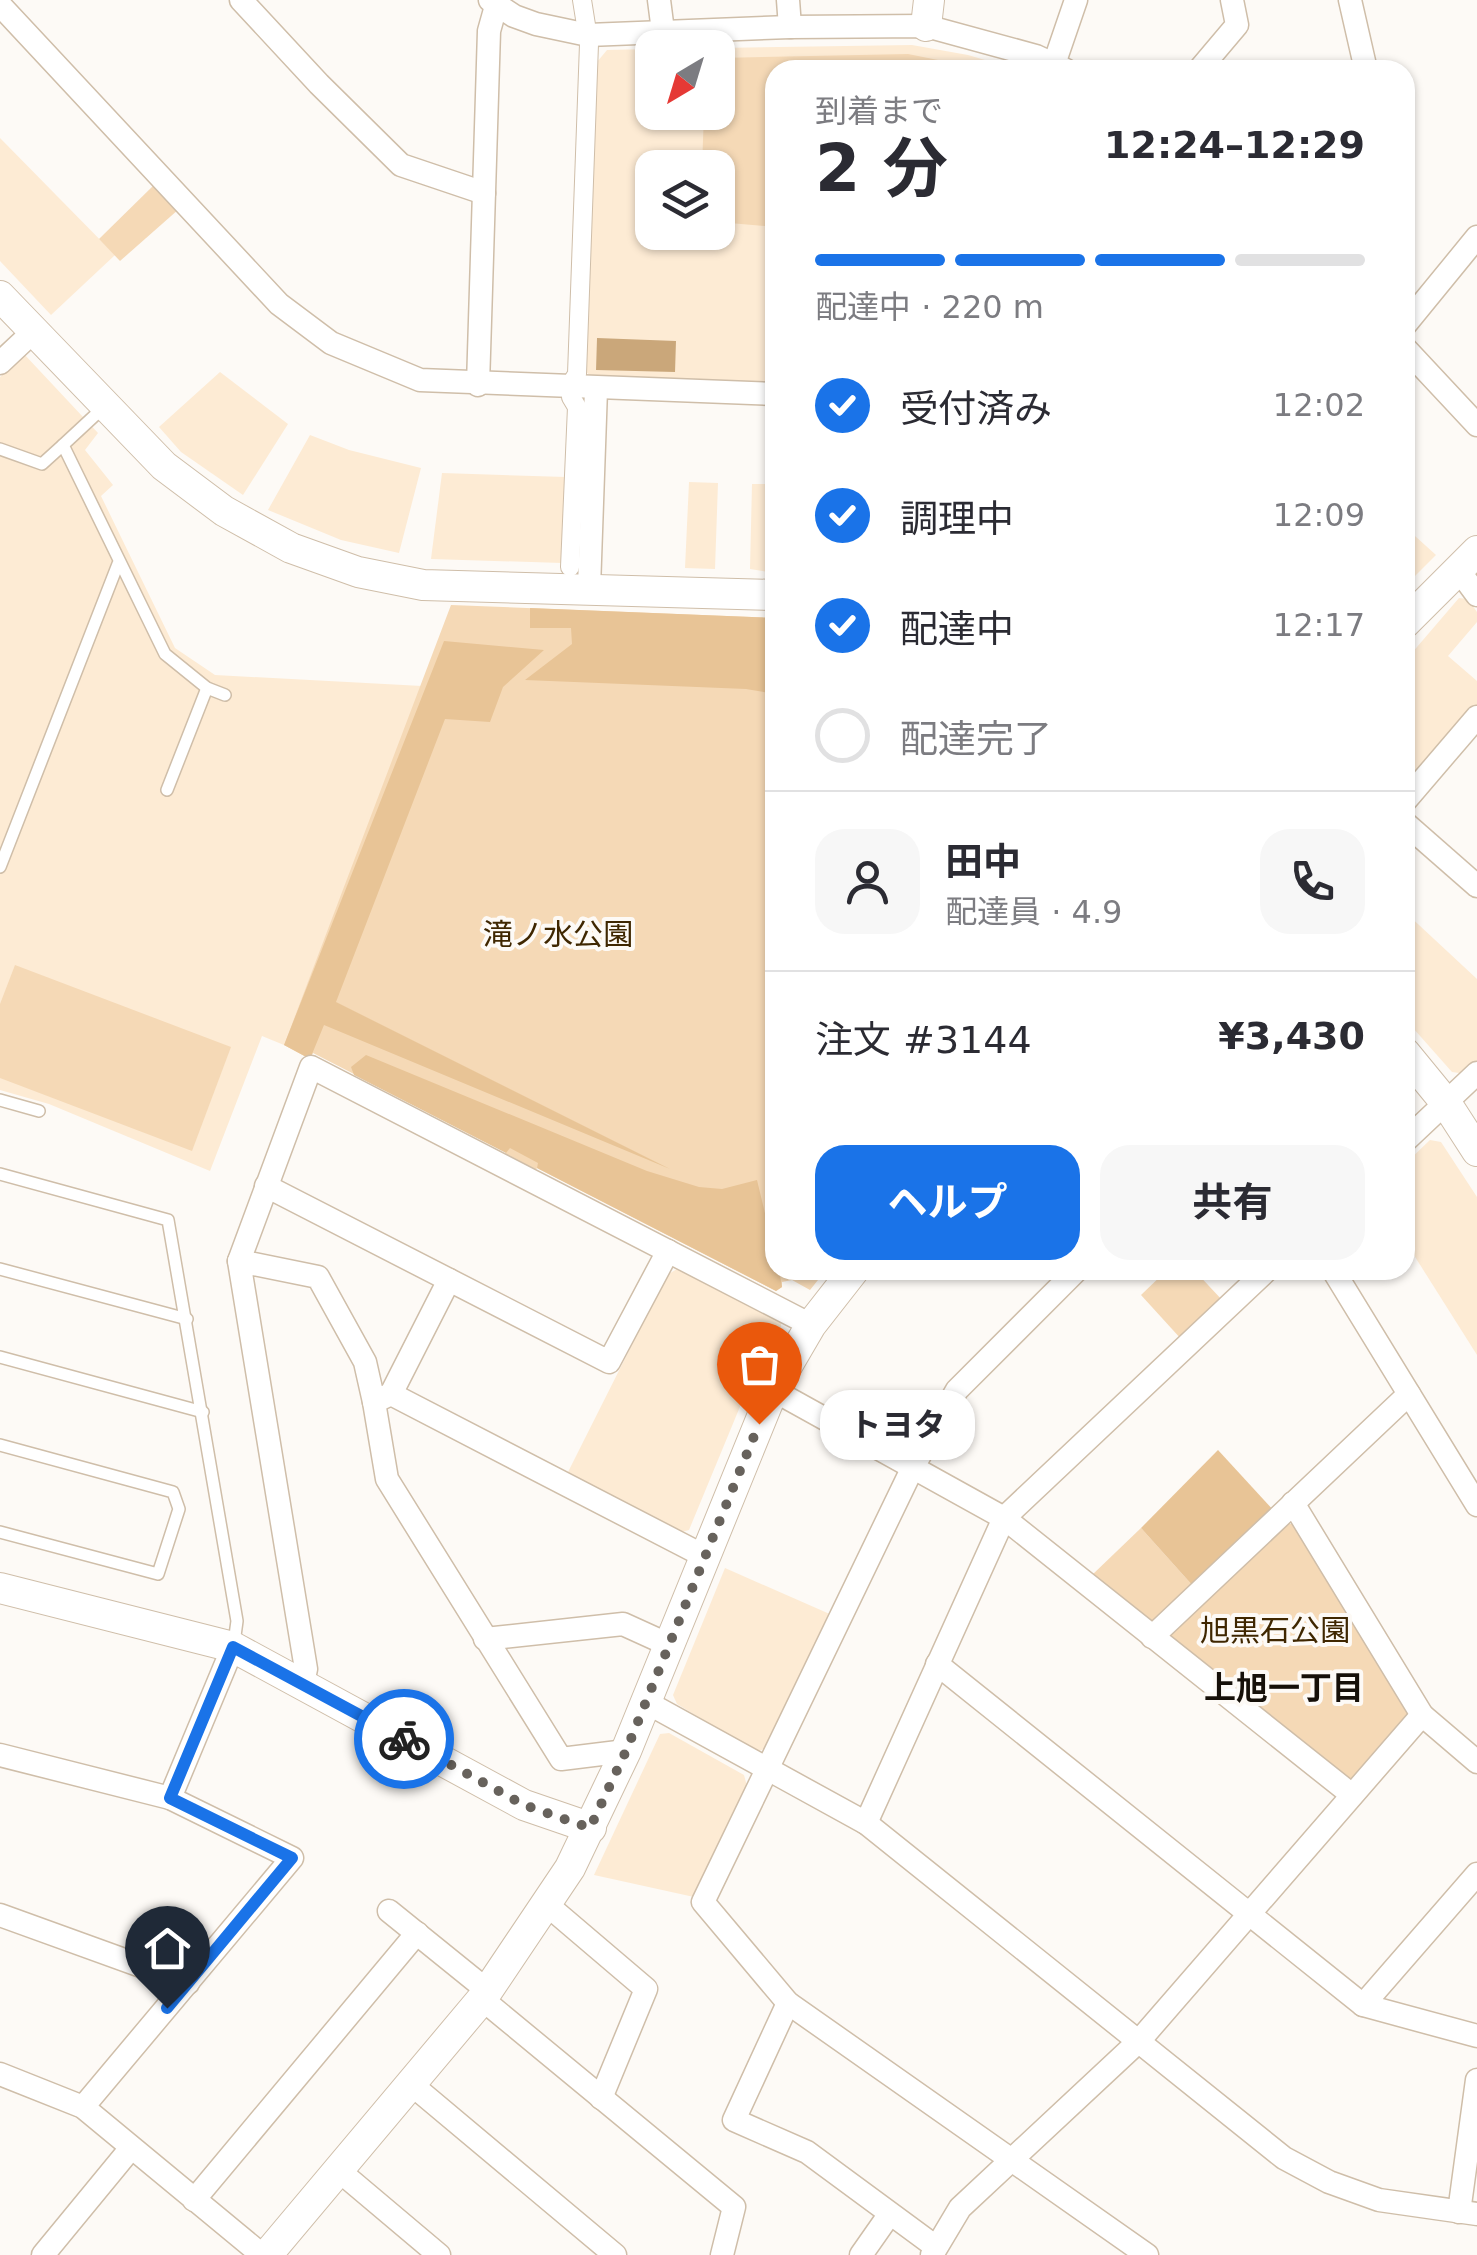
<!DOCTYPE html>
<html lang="ja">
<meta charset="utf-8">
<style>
:root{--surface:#fff;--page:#f7f7f7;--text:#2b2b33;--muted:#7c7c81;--line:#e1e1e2;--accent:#1a73e8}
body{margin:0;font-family:"DejaVu Sans","Noto Sans JP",sans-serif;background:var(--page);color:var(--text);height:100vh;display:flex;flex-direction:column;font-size:38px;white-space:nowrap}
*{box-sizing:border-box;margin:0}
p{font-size:32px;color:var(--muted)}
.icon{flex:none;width:55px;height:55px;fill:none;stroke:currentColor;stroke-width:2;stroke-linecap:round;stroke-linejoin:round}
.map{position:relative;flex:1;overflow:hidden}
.details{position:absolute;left:765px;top:60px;width:650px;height:1220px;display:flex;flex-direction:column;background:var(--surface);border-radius:30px;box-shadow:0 2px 8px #0004}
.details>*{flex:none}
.needle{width:65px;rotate:218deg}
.buttons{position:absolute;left:635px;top:30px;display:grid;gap:20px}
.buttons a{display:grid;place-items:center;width:100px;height:100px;border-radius:20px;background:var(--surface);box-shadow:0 2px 8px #0004;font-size:50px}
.pin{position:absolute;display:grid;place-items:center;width:85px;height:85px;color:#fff;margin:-102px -42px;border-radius:50% 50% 50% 0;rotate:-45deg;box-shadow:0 0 10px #0007}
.pin .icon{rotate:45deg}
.courier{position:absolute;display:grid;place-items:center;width:100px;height:100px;margin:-50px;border:8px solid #1a73e8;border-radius:50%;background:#fff;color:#222;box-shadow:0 2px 12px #0007}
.bubble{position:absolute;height:70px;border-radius:30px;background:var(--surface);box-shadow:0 2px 8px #0004;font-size:32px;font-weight:700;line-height:70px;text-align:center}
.overview em{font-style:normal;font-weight:700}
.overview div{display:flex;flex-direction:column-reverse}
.overview{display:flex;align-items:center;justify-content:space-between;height:170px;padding:0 50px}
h1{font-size:65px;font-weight:700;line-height:75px}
.bar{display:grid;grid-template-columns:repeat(4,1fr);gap:15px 10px;align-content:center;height:120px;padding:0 50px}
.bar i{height:12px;border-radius:8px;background:var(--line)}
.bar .on{background:var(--accent)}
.bar p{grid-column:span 4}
.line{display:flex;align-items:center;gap:25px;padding:0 50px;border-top:2px solid var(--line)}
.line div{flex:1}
.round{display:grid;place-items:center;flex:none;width:105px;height:105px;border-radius:30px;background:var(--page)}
ol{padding:0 50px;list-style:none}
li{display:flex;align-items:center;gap:30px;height:110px}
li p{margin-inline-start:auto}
li .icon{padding:10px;border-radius:50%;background:var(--accent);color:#fff;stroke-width:4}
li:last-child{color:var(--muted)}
li i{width:55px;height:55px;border:5px solid var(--line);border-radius:50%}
.primary-button{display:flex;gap:20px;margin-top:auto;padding:20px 50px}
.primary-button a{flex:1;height:115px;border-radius:30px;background:var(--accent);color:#fff;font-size:40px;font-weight:700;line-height:115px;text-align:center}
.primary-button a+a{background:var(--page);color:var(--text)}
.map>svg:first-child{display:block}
</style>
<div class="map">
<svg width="1477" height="2255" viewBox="0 0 1477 2255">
<rect width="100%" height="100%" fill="#fdfaf6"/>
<!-- built -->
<g fill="#fdebd4" fill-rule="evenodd">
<path d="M912 45 968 55 1019 70H775V385L594 379 585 371 597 62 607 50 652 49V112H718V48ZM652 168H718V232H652Z"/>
<polygon points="0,138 115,255 51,315 0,261"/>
<polygon points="24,354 98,433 85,450 113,485 101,496 175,648 215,675 422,686 284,1045 262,1036 210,1171 49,1104 0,1090 0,377"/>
<polygon points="220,372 288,424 243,495 181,452 159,427"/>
<polygon points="310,435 349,450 421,468 399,553 341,540 268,510"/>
<polygon points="442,473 566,477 562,563 431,559"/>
<polygon points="689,482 718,483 715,569 685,568"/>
<polygon points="752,484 775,484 775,573 750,569"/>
<polygon points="1405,527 1436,555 1405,586"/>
<polygon points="1459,598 1468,599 1477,612 1477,622 1448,656 1477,681 1477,706 1405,789 1405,661"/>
<polygon points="1405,912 1477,979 1477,1063 1466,1074 1452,1072 1405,1019"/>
<polygon points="1430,1140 1441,1142 1477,1197 1477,1355 1405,1241 1405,1164"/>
<polygon points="677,1269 781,1322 781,1327 744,1397 689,1530 678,1533 566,1476 667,1275"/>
<polygon points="725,1568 832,1615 767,1748 756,1752 677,1704 673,1695"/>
<polygon points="669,1733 744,1775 747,1786 694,1897 594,1875 660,1734"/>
</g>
<!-- green -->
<g fill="#f5d9b6">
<polygon points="908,54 988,70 775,70 775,227 718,222 718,168 702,167 704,113 718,112 718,58"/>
<polygon points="155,184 179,209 120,261 99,239"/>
<polygon points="451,605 775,618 775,1270 826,1270 810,1290 792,1280 782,1282 782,1287 776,1291 537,1168 534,1173 504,1158 506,1152 313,1053 310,1059 284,1045"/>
<polygon points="15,965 231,1047 192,1151 0,1078 0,1004"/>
<polygon points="1167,1270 1194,1270 1223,1301 1182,1340 1141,1295"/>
<polygon points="1282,1524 1295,1524 1409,1708 1409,1718 1358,1778 1345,1780 1170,1642 1170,1629"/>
<polygon points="1141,1528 1193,1586 1158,1620 1146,1621 1091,1576"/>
</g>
<!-- forest -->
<g fill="#e8c496">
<polygon points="530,608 775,618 775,694 746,689 525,680 572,644 571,628 530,628"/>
<polygon points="444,641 544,650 503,687 490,722 445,719 336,1002 670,1169 324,1025 310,1059 284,1045"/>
<polygon points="366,1055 647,1171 699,1187 722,1189 757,1180 775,1255 775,1270 779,1270 782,1287 776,1291 537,1168 538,1163 510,1148 506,1153 354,1075 351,1067"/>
<polygon points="1218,1450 1274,1511 1193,1586 1141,1528"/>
</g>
<!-- water -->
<polygon fill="#caa77a" points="597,338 676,341 675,372 596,370"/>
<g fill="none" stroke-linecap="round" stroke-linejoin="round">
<!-- service casing -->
<g stroke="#cfbea9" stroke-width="14">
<g id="service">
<polyline points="105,406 63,445 165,654 207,688 225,695"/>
<polyline points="0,449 42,464 63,445"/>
<polyline points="167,790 207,688"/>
<polyline points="0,867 118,564"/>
<polyline points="0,1100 39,1111"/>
<polyline points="0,1174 168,1220 237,1621 234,1643"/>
<polyline points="0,1269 187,1319"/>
<polyline points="0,1357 203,1412"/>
<polyline points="0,1445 173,1492 179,1509 158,1574 0,1532"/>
</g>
</g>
<!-- pedestrian casing -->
<g stroke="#cfbea9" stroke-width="20">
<g id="pedestrian">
<polyline points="582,0 586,25"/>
<polyline points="572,382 577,374 589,44"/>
<polyline points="570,567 577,407 571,397"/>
</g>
</g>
<!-- minor casing -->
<g stroke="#cfbea9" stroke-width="25">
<g id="minor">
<polyline points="241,0 319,84 401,165 484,193"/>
<polyline points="490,0 514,16 536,24 588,35 790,27 926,26 1036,56 1066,70"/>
<polyline points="659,0 663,31"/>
<polyline points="788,0 790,27"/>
<polyline points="1350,0 1366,70"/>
<polyline points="0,5 279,304 331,343 420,380 775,394"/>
<polyline points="1052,70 1076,0"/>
<polyline points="1199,70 1237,25 1232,0"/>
<polyline points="1405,325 1477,237"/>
<polyline points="1405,348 1477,425"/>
<polyline points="0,363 33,332"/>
<polyline points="478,385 489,31 496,6"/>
<polyline points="1457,568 1477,595"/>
<polyline points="589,588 596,389"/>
<polyline points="1405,801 1477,717"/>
<polyline points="1405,823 1477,886"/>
<polyline points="1405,1141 1477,1073"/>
<polyline points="266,1186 609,1362 668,1251"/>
<polyline points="239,1261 311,1067 811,1325"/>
<polyline points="1077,1270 957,1390 913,1467 703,1902 788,2003 1147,2255"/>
<polyline points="1333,1270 1477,1505"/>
<polyline points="773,1390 1004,1518 1352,1795"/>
<polyline points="391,1394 449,1280"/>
<polyline points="374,1402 387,1479 561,1759 626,1751"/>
<polyline points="1293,1503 1422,1715 1477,1762"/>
<polyline points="1152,1637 1409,1394"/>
<polyline points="485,1639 623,1624 667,1644"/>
<polyline points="937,1664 1363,2005 1477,2036"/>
<polyline points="303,1683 306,1669 239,1261 318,1277 365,1362 374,1402 391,1394 704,1556"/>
<polyline points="644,1701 866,1823 1284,2158 1329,2182 1379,2200 1477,2214"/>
<polyline points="0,1755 170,1798 292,1858 83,2107"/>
<polyline points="170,1798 233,1647"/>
<polyline points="866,1823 1004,1518 1267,1270"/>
<polyline points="545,1903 646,1989 601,2098"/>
<polyline points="389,1911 488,1991"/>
<polyline points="0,1915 188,1983"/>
<polyline points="482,1999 734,2207 722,2255"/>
<polyline points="788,2003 734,2120 807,2152 936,2247"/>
<polyline points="1363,2005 1477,1874"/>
<polyline points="0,2074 83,2107 262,2255"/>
<polyline points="411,2084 615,2255"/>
<polyline points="337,2169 439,2255"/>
<polyline points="194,2200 417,1933"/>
<polyline points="1459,2212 1477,2080"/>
<polyline points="43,2255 131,2148"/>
<polyline points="861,2255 889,2215"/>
<polyline points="932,2255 960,2208 1139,2041 1422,1715"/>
</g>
</g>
<!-- tertiary casing -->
<g stroke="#cfbea9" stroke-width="32">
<g id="tertiary">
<polyline points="926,26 929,0"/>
<polyline points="0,296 164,466 224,511 291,548 358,572 423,585 775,595"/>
<polyline points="1405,623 1477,551"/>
<polyline points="1405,1053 1446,1103 1477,1151"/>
<polyline points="0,1588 233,1647 524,1805 591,1828"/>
<polyline points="267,2255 482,1999 570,1868 626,1751 773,1390 811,1325 854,1270"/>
</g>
</g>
<!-- service -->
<use href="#service" stroke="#fff" stroke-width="11"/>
<!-- pedestrian -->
<use href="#pedestrian" stroke="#fff" stroke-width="18"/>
<!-- minor -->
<use href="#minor" stroke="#fff" stroke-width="22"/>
<!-- tertiary -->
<use href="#tertiary" stroke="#fff" stroke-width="30"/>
</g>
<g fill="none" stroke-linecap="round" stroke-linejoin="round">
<!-- done -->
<polyline stroke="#67625c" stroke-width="10" stroke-dasharray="0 18" points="404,1739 524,1805 590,1828 626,1751 759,1424"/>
<!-- route -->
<polyline stroke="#1a73e8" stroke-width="12" points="167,2008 292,1858 170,1798 233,1647 404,1739"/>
</g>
<g text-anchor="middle" stroke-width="8" stroke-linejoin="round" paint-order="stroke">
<!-- park labels -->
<g font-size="30" fill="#3f2701" stroke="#fdfaf6">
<text x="558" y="945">滝ノ水公園</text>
<text x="1275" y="1641">旭黒石公園</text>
</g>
<!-- neighbourhood labels -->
<g font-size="32" font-weight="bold" fill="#161009" stroke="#fdfaf6">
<text x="1284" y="1699">上旭一丁目</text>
</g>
</g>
</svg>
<div class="buttons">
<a><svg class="needle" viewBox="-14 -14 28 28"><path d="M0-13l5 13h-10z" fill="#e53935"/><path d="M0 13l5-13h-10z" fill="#7c7c81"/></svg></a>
<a><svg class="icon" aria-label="layers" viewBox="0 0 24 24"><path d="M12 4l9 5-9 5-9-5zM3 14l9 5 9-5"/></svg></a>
</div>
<div class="pin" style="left:759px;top:1424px;background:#ea580c"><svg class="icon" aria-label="bag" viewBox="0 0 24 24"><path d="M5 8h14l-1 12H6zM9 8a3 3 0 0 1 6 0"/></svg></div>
<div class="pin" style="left:167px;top:2008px;background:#1f2937"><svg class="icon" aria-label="home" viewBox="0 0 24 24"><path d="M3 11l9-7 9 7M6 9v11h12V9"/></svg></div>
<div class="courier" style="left:404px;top:1739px"><svg class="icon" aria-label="bike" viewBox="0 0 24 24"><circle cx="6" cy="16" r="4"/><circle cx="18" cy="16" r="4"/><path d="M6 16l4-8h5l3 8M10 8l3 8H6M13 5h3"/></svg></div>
<div class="bubble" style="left:820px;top:1390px;width:155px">トヨタ</div>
<section class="details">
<div class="overview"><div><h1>2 分</h1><p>到着まで</p></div><em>12:24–12:29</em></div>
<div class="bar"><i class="on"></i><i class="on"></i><i class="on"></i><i></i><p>配達中 · 220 m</p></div>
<ol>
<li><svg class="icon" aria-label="check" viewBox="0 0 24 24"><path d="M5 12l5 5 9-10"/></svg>受付済み<p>12:02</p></li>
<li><svg class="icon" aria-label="check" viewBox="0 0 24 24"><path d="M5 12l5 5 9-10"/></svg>調理中<p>12:09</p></li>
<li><svg class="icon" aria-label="check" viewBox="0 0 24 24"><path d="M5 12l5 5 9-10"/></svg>配達中<p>12:17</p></li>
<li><i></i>配達完了</li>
</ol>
<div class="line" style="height:180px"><a class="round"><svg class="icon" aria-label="person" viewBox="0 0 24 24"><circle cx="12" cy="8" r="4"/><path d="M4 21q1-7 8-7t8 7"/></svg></a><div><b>田中</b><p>配達員 · 4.9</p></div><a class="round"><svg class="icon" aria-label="phone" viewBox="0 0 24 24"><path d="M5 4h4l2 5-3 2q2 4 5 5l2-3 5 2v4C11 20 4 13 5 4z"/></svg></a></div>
<div class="line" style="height:130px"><div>注文 #3144</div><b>¥3,430</b></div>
<div class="primary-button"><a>ヘルプ</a><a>共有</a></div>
</section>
</div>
